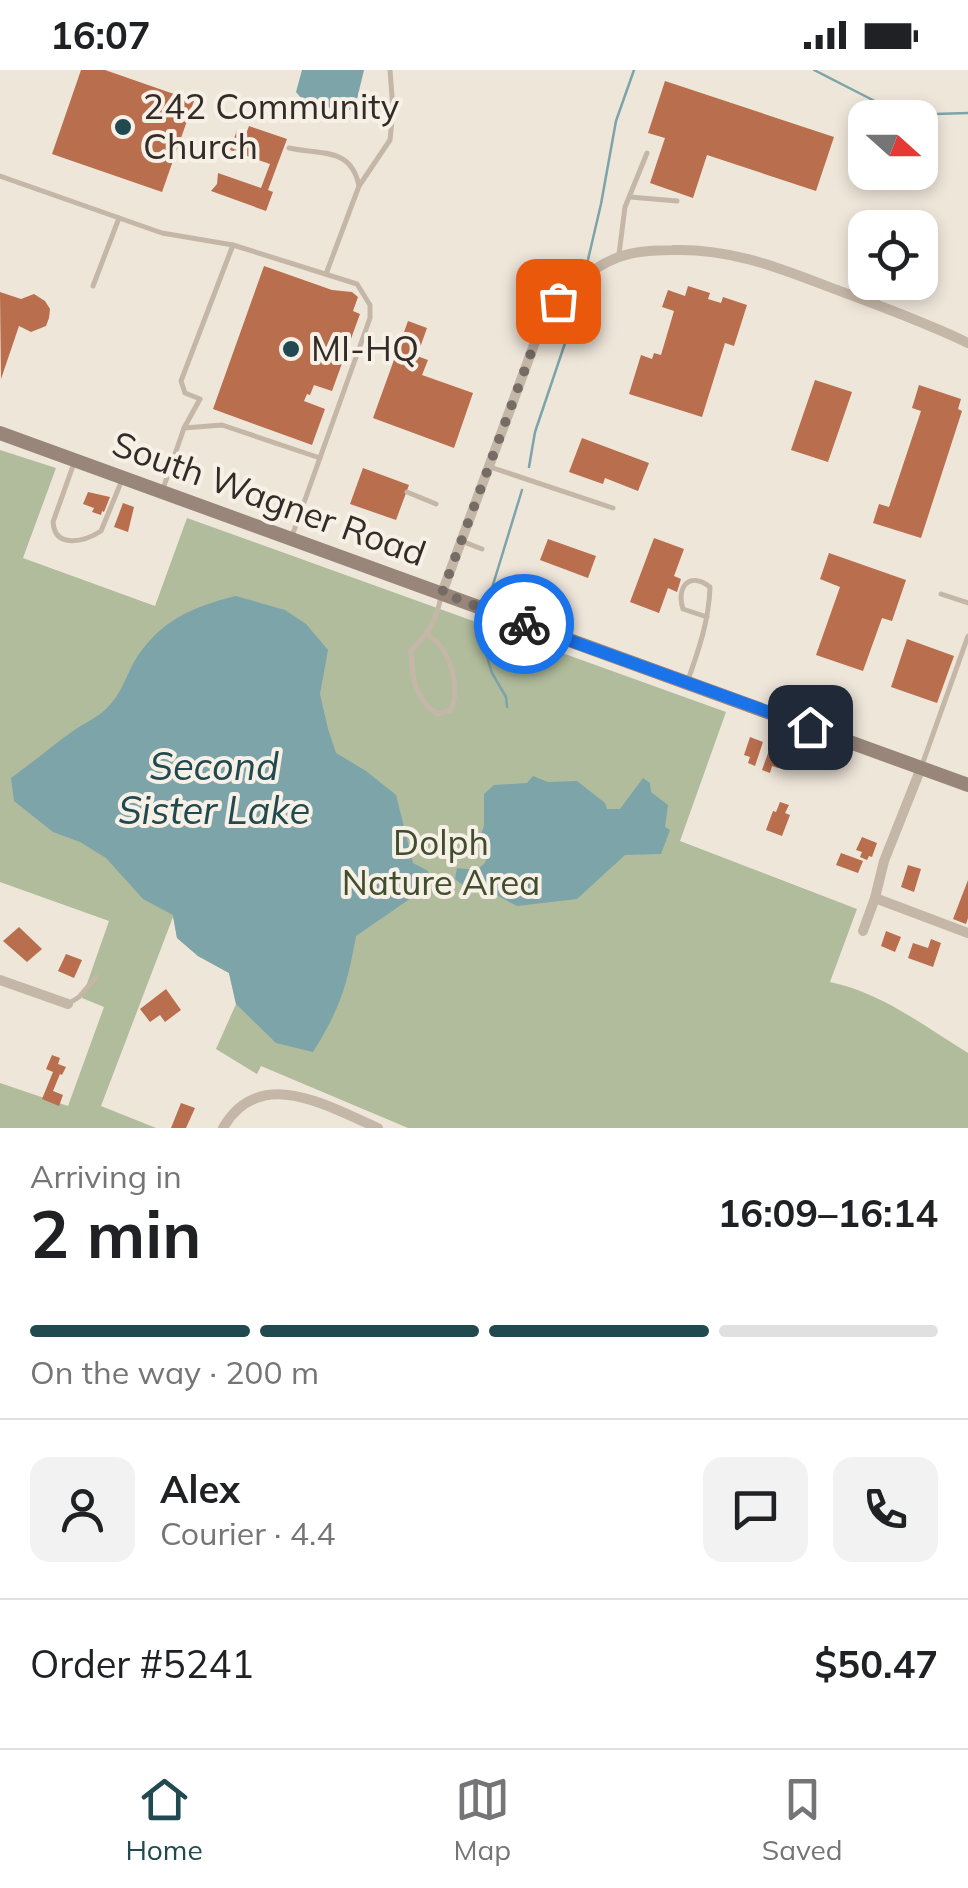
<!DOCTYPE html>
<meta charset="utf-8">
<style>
:root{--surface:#fff;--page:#f2f2f2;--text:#202124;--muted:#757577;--line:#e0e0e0;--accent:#214a50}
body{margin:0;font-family:Mulish,sans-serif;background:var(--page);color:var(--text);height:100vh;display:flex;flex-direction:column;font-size:38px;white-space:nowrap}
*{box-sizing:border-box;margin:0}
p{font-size:32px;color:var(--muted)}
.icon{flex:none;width:55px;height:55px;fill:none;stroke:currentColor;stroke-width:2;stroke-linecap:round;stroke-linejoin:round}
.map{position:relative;height:1058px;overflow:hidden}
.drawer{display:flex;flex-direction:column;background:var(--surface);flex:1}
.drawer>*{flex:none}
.needle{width:65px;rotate:111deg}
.buttons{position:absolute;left:848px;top:30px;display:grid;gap:20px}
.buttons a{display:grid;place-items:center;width:90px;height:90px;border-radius:20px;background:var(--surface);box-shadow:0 5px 15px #0003;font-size:50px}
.pin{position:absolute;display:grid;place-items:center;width:85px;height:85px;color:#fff;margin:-42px;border-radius:20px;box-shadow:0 5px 15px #0006}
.courier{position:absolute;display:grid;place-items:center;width:100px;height:100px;margin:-50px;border:8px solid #1a73e8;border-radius:50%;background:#fff;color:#222;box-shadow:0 2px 12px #0007}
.head em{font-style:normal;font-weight:700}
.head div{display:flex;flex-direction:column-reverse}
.head{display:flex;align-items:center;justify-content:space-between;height:170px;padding:0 30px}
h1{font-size:65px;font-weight:700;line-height:75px}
.bar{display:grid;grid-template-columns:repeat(4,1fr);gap:15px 10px;align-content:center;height:120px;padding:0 30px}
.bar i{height:12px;border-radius:8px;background:var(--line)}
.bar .selected{background:var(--accent)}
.bar p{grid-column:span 4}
.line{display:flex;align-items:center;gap:25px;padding:0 30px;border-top:2px solid var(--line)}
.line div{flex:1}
.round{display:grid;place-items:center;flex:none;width:105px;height:105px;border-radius:20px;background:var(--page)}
.status{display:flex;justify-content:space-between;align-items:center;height:70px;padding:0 50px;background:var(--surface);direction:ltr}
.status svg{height:28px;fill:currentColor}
.menu{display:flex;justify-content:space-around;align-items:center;height:140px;border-top:2px solid var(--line);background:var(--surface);font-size:28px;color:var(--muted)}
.menu a{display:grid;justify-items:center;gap:5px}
.menu .selected{color:var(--accent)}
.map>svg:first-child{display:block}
</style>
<div class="status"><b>16:07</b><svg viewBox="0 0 49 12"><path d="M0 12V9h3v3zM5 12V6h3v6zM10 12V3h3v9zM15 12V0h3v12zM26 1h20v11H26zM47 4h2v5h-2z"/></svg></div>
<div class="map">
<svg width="968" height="1058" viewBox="0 0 968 1058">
<rect width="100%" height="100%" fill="#efe6da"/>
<!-- green -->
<path fill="#b0bc9c" d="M0 380 56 398 23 488 155 536 187 448 726 642 680 771 857 839 830 912C882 923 924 956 968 983V1058H408L261 996 257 1004 216 979 236 934 229 903 198 886 177 868 173 847 101 1036 156 1058H0V1013L68 1036 104 937 82 928 109 851 0 812Z"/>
<!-- water -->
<g fill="#7ca4a9">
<polygon points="302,0 364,0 357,29 352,39 345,41 317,35 301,28 296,22"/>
<path d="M236 526 285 540 306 554 328 580 320 624 328 659 336 683 366 701 396 725 413 793 428 801 430 815 356 866C347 916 340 939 313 982L276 973 236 934 229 903 198 886 177 868 173 845 143 829 106 788 80 772 53 762 14 731 11 708C32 693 52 676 73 661 84 653 97 648 106 639 121 625 125 608 134 592 159 551 191 537 236 526Z"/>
<path d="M533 706 548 712 577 711 605 733 607 739H620L643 708 650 713 651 722 668 735 665 757 670 760 661 784 625 785 577 829 517 836 483 818 468 819 455 809 457 798C484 802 490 795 487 768L480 767 484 756V724L494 715 527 713Z"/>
</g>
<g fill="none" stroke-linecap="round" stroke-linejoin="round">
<!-- stream -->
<g stroke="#7ca4a9" stroke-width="2.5">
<polyline points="814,0 902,45 968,43"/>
<polyline points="587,194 601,134 616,51 634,0"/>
<polyline points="529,397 535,362 583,220"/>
<polyline points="492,518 522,420"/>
<polyline points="478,557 492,603 506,627 507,637"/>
</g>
</g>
<!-- building -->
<g fill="#b96e4e">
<polygon points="81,0 105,0 194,31 162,122 52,84"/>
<polygon points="665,11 834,67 816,121 707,85 693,128 650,113 665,68 648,63"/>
<polygon points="249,56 287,69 268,120 273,122 266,141 211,121 217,114 218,103 261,118 270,94 230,80 237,60 246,64"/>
<polygon points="264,196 332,220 352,222 358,227 353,241 360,244 332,321 314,315 310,325 307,324 304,331 325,339 312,375 213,339"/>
<polygon points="688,216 710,223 708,229 721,233 723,227 747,235 734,276 725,273 702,347 629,324 641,285 652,289 654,283 661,285 674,241 662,237 668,220 685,226"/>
<polygon points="0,222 21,229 34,224 45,231 50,239 49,248 46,256 31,262 19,256 1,309"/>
<polygon points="408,251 427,258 417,286 428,290 422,305 473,323 454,378 373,348"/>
<polygon points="815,310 852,322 828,392 791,380"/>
<polygon points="919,315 961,329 958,339 962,341 921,468 873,453 879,434 889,437 921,341 912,338"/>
<polygon points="582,368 649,393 638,421 605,408 603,414 569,402"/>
<polygon points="363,398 409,415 396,450 350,434"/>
<polygon points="88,422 110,427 104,442 102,441 101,445 92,442 94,438 83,434"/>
<polygon points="123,433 134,437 128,462 114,457"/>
<polygon points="654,468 684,479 674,506 681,509 677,522 668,518 659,543 630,532"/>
<polygon points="548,469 596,486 588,508 540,490"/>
<polygon points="829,483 906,510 892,551 882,548 863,601 816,585 840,517 820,509"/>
<polygon points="907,569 954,586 937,633 891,617"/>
<polygon points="750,667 763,672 755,696 748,693 750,687 744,685"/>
<polygon points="772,672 785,677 778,698 772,696 770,703 762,700"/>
<polygon points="780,732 789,735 785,743 790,745 782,766 766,760 773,741 776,742"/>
<polygon points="862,767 877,773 872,787 869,786 867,790 860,787 862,782 856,780"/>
<polygon points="841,783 863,791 858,803 836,795"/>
<polygon points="908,795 921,799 914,822 901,817"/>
<polygon points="968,810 968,848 966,854 953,849"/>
<polygon points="19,857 42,879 27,892 3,871"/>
<polygon points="886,861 901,867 895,882 881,876"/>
<polygon points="931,869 941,873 933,897 908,888 913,873 928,878"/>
<polygon points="66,884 82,890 74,908 58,901"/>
<polygon points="166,919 181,940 165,952 160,945 150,952 140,939"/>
<polygon points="52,985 60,988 58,994 66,997 62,1005 60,1004 53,1021 63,1025 59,1036 42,1029 53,1002 46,999"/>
<polygon points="181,1033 195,1038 186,1058 171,1058"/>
</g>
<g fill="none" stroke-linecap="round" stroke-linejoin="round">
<!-- lane -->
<g stroke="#c5b7a8" stroke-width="5">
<path d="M289 78C319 85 351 76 359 116"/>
<polyline points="0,106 162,163 233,175 357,214 370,235 370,248 292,466"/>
<polyline points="630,127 677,131"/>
<polyline points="619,184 625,137 647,83"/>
<polyline points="326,204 359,116 390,70 393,40 390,0"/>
<polyline points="93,216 119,148"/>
<polyline points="184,358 222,355 320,388"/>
<path d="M74 393 53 452C55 479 84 472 101 461L122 410"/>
<polyline points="490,397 613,438"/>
<polyline points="163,419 184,358 200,329 185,323 181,311 233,175"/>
<polyline points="407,422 436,434"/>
<polyline points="464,472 482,479"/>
<polyline points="941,524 968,533"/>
<path d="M428 565C451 580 461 616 451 640L437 644C414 628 412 607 411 580 429 564 436 550 441 527"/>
<path d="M688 610C699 579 709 550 710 517 689 501 676 517 683 539L707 547"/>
<polyline points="922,695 968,566"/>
<polyline points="68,934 79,927 96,907"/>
</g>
<!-- street -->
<g stroke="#c5b7a8" stroke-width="10">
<path d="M442 523 541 256C561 228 585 199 619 187 636 181 655 180 672 180 738 178 788 202 848 224 888 239 929 254 968 273"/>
<polyline points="875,828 968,863"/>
<polyline points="863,861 875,828 884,791 921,698"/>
<polyline points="0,910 68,934"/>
<path d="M223 1058C260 994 329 1037 378 1058"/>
</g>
<!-- secondary -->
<polyline stroke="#99867a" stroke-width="14" points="0,363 968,715"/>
</g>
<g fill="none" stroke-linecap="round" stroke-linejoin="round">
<!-- done -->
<polyline stroke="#756c66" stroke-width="10" stroke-dasharray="0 18" points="524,554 442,523 541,256 558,231"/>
<!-- route -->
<polyline stroke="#1a73e8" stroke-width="12" points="524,554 810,657"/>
</g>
<!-- markers -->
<g fill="#214a50" stroke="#f7f0e6" stroke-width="4">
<circle cx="123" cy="57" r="10"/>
<circle cx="291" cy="279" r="10"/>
</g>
<g text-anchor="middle" stroke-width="8" stroke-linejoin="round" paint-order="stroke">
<!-- poi labels -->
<g font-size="35" fill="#332b27" stroke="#f7f0e6" text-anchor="start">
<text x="143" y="49">242 Community<tspan x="143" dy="40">Church</tspan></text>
<text x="311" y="291">MI-HQ</text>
</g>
<!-- street labels -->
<g font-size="35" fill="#332b27" stroke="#f7f0e6">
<text transform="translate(269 429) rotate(20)" y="12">South Wagner Road</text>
</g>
<!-- park labels -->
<g font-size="35" fill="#414e2e" stroke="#f7f0e6">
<text x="441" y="785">Dolph<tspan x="441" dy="40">Nature Area</tspan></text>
</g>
<!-- water labels -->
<g font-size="38" font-style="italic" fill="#214a50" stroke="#f7f0e6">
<text x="214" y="710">Second<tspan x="214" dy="44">Sister Lake</tspan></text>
</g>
</g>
</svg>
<div class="buttons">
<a><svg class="needle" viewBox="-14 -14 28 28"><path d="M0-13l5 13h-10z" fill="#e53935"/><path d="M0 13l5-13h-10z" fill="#757577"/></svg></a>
<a><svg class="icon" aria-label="locate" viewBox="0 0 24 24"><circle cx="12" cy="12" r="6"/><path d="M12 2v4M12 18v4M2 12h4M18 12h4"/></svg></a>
</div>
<div class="pin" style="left:558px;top:231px;background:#ea580c"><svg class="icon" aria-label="bag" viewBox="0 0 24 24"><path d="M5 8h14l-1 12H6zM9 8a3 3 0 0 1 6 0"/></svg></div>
<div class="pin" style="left:810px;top:657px;background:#1f2937"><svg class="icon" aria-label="home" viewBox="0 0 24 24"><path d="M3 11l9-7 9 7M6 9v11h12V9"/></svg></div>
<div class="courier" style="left:524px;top:554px"><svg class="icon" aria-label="bike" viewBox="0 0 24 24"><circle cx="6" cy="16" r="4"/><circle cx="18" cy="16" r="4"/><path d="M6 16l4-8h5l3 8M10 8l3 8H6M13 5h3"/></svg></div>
</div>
<section class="drawer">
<div class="head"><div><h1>2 min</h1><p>Arriving in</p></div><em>16:09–16:14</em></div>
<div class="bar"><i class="selected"></i><i class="selected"></i><i class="selected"></i><i></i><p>On the way · 200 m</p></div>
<div class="line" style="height:180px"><a class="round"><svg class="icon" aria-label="person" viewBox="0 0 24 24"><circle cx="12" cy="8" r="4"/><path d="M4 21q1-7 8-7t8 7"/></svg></a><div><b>Alex</b><p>Courier · 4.4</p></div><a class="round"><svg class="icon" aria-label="chat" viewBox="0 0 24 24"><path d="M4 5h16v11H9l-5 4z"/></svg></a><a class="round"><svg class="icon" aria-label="phone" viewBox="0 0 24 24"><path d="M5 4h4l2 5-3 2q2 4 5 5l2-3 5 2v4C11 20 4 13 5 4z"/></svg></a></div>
<div class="line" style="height:130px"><div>Order #5241</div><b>$50.47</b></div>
</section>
<nav class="menu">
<a class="selected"><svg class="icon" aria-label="home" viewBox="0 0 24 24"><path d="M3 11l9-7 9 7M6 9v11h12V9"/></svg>Home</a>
<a><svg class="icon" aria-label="map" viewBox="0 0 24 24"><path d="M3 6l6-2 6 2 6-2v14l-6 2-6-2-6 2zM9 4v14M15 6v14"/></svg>Map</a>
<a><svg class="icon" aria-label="saved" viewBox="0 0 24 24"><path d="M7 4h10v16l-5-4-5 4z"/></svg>Saved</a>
</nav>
